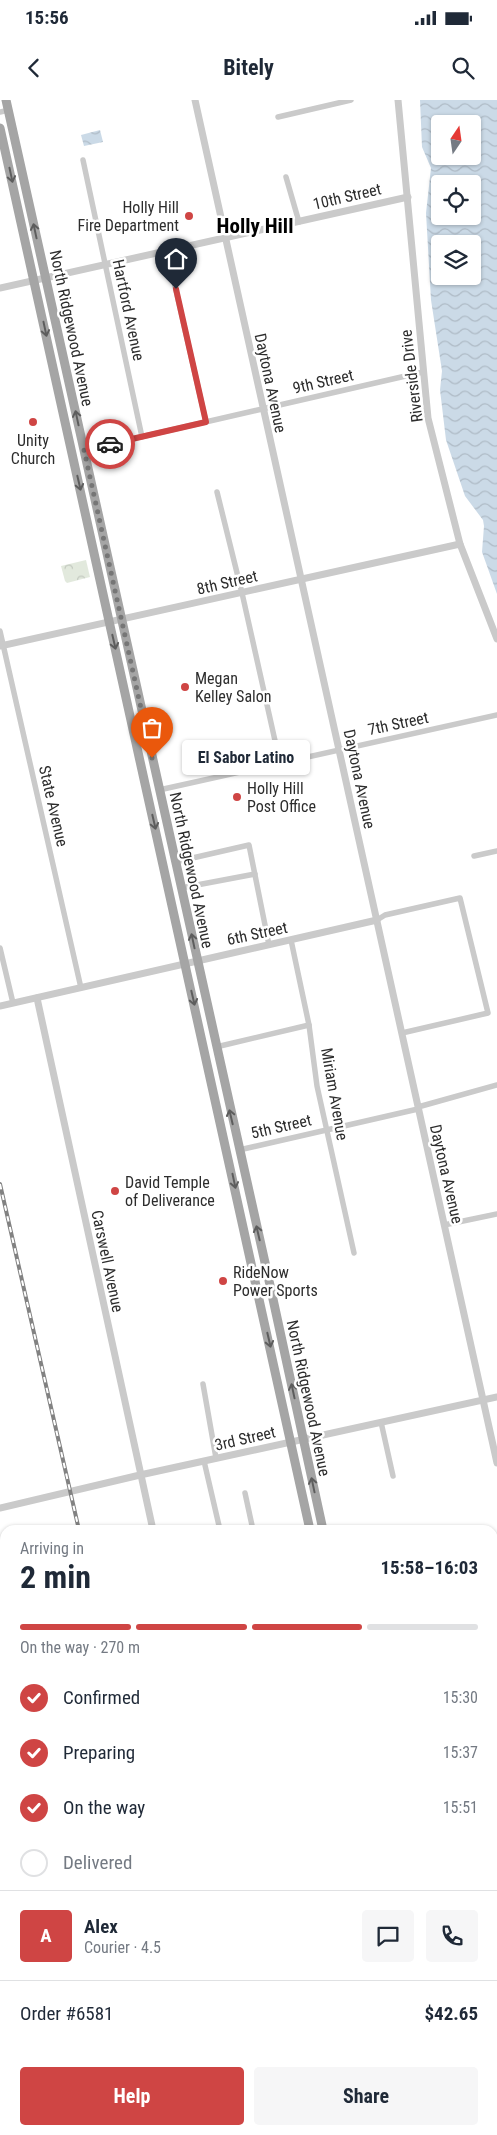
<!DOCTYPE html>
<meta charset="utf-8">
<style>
:root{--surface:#fff;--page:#f6f6f7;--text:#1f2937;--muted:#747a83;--line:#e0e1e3;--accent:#cf4544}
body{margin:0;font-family:"Roboto Condensed",sans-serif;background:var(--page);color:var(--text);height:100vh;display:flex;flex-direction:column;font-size:19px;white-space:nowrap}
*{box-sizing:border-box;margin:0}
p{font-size:16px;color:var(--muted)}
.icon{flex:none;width:28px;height:28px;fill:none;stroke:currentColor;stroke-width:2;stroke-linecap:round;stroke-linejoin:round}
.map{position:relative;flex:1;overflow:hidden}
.drawer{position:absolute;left:0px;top:1425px;width:498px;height:610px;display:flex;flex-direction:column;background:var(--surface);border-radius:15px 15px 0 0;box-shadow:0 1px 4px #0004}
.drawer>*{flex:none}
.needle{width:32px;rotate:13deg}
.fabs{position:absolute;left:431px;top:15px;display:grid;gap:10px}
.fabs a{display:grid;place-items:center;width:50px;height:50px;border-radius:5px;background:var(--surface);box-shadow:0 1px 4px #0004;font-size:25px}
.pin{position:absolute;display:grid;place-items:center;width:42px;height:42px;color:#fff;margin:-51px -21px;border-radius:50% 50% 50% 0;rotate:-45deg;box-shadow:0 0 5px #0007}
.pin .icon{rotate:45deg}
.courier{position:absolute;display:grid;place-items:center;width:50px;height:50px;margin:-25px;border:4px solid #cf4544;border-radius:50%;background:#fff;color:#222;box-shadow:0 1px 6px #0007}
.bubble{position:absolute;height:35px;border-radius:5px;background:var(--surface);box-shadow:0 1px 4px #0004;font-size:16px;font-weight:700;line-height:35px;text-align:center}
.headline em{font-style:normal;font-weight:700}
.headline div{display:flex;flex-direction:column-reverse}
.headline{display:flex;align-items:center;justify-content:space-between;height:85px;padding:0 20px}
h1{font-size:32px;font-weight:700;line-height:38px}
.bar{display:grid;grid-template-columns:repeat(4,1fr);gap:8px 5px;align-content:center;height:60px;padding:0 20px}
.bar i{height:6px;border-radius:4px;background:var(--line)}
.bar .active{background:var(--accent)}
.bar p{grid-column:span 4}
.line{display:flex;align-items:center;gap:12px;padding:0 20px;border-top:1px solid var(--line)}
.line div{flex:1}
.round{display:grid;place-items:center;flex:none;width:52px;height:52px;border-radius:5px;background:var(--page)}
ol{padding:0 20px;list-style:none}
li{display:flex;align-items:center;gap:15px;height:55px}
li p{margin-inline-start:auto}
li .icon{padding:5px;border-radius:50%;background:var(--accent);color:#fff;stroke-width:4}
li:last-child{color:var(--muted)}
li i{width:28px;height:28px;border:2px solid var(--line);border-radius:50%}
.cta{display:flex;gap:10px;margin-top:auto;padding:10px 20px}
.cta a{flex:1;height:58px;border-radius:5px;background:var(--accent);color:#fff;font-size:20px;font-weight:700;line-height:58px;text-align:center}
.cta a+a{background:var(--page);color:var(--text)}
.status{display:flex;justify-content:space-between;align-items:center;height:35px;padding:0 25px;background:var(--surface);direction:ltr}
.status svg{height:14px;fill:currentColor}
header{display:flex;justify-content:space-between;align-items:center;height:65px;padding:0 20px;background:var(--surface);font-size:22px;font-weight:700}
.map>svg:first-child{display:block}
</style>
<div class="status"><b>15:56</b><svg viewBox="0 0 49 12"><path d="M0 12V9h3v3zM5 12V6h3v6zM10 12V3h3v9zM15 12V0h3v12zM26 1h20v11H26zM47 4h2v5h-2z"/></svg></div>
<header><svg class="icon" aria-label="back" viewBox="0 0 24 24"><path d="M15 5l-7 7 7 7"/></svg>Bitely<svg class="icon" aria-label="search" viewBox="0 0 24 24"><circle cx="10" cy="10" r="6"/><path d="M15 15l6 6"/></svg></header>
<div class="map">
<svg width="497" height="2035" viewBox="0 0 497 2035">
<defs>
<pattern id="wetland-marsh" width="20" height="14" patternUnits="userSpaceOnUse" patternTransform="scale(1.25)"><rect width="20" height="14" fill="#e2e9dd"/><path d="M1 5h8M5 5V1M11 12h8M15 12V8" fill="none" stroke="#c2c8be"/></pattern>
<pattern id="park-crowns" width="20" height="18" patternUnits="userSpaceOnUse" patternTransform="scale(1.25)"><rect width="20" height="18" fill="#e2e9dd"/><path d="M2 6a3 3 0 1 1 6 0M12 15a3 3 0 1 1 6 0" fill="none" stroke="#c2c8be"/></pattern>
<pattern id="water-waves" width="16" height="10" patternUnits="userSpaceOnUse" patternTransform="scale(1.25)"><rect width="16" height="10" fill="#cbdae7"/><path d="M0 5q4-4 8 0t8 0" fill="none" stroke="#afbbc6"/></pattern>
</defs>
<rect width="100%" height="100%" fill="#fff"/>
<!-- wetland -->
<polygon fill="url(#wetland-marsh)" points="0,1666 5,1670 5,1786 0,1785"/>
<!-- park -->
<g fill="url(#park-crowns)">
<polygon points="86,460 90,477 67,483 65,481 61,466"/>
<polygon points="5,1940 5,2030 71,2030 72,2035 0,2035 0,1941"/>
</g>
<!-- water -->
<g fill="url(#water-waves)" fill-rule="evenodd">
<path d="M420 0H497V494L482 452 484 426 483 420 465 396 446 340 440 290 442 271 431 200 426 113 431 68 422 47ZM440 24H472V56H440ZM440 84H472V116H440ZM440 144H472V176H440Z"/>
<polygon points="100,30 103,42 84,46 81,35"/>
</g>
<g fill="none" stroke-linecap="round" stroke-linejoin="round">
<!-- minor -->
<g stroke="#cacaca" stroke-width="5.5">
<polyline points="0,12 9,10"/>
<polyline points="278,17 351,0"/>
<polyline points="83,60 142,337"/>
<polyline points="286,77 299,122"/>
<polyline points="167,151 206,322"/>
<polyline points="84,350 423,272"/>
<polyline points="217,392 242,493 280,663"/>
<polyline points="0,531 81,888"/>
<polyline points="159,690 497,615"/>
<polyline points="474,756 497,751"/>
<polyline points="175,762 249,745 269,845"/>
<polyline points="181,788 255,774"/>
<polyline points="377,820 385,815 460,798 488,913 402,933"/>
<polyline points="291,840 309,925 317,986 354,1153"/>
<polyline points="0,848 13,903"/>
<polyline points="216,947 309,925"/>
<polyline points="418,1007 497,985"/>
<polyline points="239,1050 418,1009"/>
<polyline points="444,1125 497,1114"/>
<polyline points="203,1284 216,1358"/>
<polyline points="381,1322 393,1376"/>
<polyline points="204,1361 220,1430"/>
<polyline points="245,1393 253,1430"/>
<polyline points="492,1652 497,1674"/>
<polyline points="492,1872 497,1871"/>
<polyline points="492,1934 497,1933"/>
<polyline points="492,1999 497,1998"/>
<polyline points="143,2030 144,2035"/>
<polyline points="269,2030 270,2035"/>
<polyline points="376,2030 377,2035"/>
<polyline points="322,2035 345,2030"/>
</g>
<!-- tertiary -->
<g stroke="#cacaca" stroke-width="7">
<polyline points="195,0 497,1363"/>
<polyline points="398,0 428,318 460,444 497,539"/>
<polyline points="0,188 408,97"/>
<polyline points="0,546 460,444"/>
<polyline points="37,898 153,1430"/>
<polyline points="0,906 377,820"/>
<polyline points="0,1408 140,1375 497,1297"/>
<polyline points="492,1549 497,1548"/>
<polyline points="0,1660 5,1658"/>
</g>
<!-- secondary -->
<g stroke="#b7b7b7" stroke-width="8">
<polyline points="492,1826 497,1825"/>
<polyline points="492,1835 497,1834"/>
<polyline points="0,1941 5,1940"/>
</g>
<!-- primary -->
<g stroke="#a5a5a5" stroke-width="9">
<polyline points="6,0 268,1176 323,1430"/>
<polyline points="0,28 310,1430"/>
<polyline points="442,2030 443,2035"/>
<polyline points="454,2030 455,2035"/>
</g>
<!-- rail casing -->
<g stroke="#828282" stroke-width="4">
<g id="rail">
<polyline points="0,1084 79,1430"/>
<polyline points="215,2030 216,2035"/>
</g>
</g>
<!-- rail -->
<use href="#rail" stroke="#fff" stroke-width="2" stroke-dasharray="5.5" stroke-linecap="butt"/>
</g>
<!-- one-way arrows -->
<defs><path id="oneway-shaft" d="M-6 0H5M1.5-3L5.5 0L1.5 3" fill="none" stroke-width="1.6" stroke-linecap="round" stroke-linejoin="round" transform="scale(1.25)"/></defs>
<g stroke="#5d5d5d">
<use href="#oneway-shaft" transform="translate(11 75) rotate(78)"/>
<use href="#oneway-shaft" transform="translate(35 131) rotate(-102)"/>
<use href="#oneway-shaft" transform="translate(45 229) rotate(78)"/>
<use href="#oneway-shaft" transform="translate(77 318) rotate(-102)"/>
<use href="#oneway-shaft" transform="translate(79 383) rotate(77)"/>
<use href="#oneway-shaft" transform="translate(114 542) rotate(77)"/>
<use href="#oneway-shaft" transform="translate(154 722) rotate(77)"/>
<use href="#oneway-shaft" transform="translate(193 841) rotate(-102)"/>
<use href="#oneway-shaft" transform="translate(193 898) rotate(77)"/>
<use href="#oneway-shaft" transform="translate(231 1017) rotate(-103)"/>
<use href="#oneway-shaft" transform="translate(234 1081) rotate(78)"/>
<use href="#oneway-shaft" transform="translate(258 1133) rotate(-103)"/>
<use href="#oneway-shaft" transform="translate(269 1240) rotate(77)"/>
<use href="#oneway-shaft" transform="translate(293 1291) rotate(-102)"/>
<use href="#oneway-shaft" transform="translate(313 1385) rotate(-102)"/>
</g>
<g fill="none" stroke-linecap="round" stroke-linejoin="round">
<!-- done -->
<polyline stroke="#767676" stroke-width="5" stroke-dasharray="0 9" points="110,344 84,350 152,658"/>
<!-- route -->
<polyline stroke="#cf4544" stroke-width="6" points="110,344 206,322 176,189"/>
</g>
<!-- markers -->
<g fill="#cf4544" stroke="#fff" stroke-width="2">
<circle cx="189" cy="116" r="5"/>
<circle cx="33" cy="322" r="5"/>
<circle cx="185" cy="587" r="5"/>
<circle cx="237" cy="697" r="5"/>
<circle cx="115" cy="1091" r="5"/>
<circle cx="223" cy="1181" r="5"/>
</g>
<g text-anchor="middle" stroke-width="5" stroke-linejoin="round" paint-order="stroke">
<!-- street labels -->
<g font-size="16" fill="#2d2d2d" stroke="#fff">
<text transform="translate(347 96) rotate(-13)" y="6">10th Street</text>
<text transform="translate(129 210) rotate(78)" y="6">Hartford Avenue</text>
<text transform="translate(72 228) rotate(78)" y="6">North Ridgewood Avenue</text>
<text transform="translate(411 276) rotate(-97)" y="6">Riverside Drive</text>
<text transform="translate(323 281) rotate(-13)" y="6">9th Street</text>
<text transform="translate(271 283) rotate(78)" y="6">Daytona Avenue</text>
<text transform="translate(227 482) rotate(-13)" y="6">8th Street</text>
<text transform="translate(398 623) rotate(-12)" y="6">7th Street</text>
<text transform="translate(360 679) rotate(78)" y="6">Daytona Avenue</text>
<text transform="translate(54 706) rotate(77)" y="6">State Avenue</text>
<text transform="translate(192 770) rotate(78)" y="6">North Ridgewood Avenue</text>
<text transform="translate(257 833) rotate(-12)" y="6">6th Street</text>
<text transform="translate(335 994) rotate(80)" y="6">Miriam Avenue</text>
<text transform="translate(281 1026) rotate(-13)" y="6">5th Street</text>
<text transform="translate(447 1074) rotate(77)" y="6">Daytona Avenue</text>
<text transform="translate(108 1161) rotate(78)" y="6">Carswell Avenue</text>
<text transform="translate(309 1298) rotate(78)" y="6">North Ridgewood Avenue</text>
<text transform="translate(245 1338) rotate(-13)" y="6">3rd Street</text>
</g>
<!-- poi labels -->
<g font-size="16" fill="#2d2d2d" stroke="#fff" text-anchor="start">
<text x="179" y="113" text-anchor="end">Holly Hill<tspan x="179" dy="18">Fire Department</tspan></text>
<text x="33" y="346" text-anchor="middle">Unity<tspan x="33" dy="18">Church</tspan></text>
<text x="195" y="584">Megan<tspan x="195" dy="18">Kelley Salon</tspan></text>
<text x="247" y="694">Holly Hill<tspan x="247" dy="18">Post Office</tspan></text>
<text x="125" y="1088">David Temple<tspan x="125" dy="18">of Deliverance</tspan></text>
<text x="233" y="1178">RideNow<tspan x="233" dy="18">Power Sports</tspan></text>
</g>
<!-- district labels -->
<g font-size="21" font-weight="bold" fill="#000" stroke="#fff">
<text x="255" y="133">Holly Hill</text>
</g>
</g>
</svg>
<div class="fabs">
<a><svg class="needle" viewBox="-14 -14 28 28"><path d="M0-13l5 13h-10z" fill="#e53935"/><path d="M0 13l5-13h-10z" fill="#747a83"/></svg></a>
<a><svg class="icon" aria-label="locate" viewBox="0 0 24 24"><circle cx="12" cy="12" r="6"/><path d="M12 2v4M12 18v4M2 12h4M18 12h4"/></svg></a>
<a><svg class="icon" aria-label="layers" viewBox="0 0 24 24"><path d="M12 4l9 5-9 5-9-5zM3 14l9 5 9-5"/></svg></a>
</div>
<div class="pin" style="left:152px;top:658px;background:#ea580c"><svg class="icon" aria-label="bag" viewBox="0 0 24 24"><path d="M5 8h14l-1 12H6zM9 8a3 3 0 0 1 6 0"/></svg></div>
<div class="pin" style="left:176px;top:189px;background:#1f2937"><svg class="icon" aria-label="home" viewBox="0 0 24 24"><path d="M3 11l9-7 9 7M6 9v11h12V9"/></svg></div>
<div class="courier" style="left:110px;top:344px"><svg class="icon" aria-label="car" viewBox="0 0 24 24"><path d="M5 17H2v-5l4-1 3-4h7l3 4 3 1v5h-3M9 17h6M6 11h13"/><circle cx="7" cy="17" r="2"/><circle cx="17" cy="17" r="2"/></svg></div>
<div class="bubble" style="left:182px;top:640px;width:128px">El Sabor Latino</div>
<section class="drawer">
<div class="headline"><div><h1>2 min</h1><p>Arriving in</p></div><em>15:58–16:03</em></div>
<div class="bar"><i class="active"></i><i class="active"></i><i class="active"></i><i></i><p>On the way · 270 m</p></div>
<ol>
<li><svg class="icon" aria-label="check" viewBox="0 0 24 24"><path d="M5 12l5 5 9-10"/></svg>Confirmed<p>15:30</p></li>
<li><svg class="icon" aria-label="check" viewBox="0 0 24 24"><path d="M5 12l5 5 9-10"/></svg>Preparing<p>15:37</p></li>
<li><svg class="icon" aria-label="check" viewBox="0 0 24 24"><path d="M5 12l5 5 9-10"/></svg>On the way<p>15:51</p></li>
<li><i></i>Delivered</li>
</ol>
<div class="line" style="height:90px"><b class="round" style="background:var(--accent);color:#fff">A</b><div><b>Alex</b><p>Courier · 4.5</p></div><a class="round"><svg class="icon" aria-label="chat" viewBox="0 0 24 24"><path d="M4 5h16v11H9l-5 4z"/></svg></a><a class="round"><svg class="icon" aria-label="phone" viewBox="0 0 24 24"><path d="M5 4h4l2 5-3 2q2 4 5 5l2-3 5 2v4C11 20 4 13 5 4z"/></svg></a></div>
<div class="line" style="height:65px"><div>Order #6581</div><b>$42.65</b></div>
<div class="cta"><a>Help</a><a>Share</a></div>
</section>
</div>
